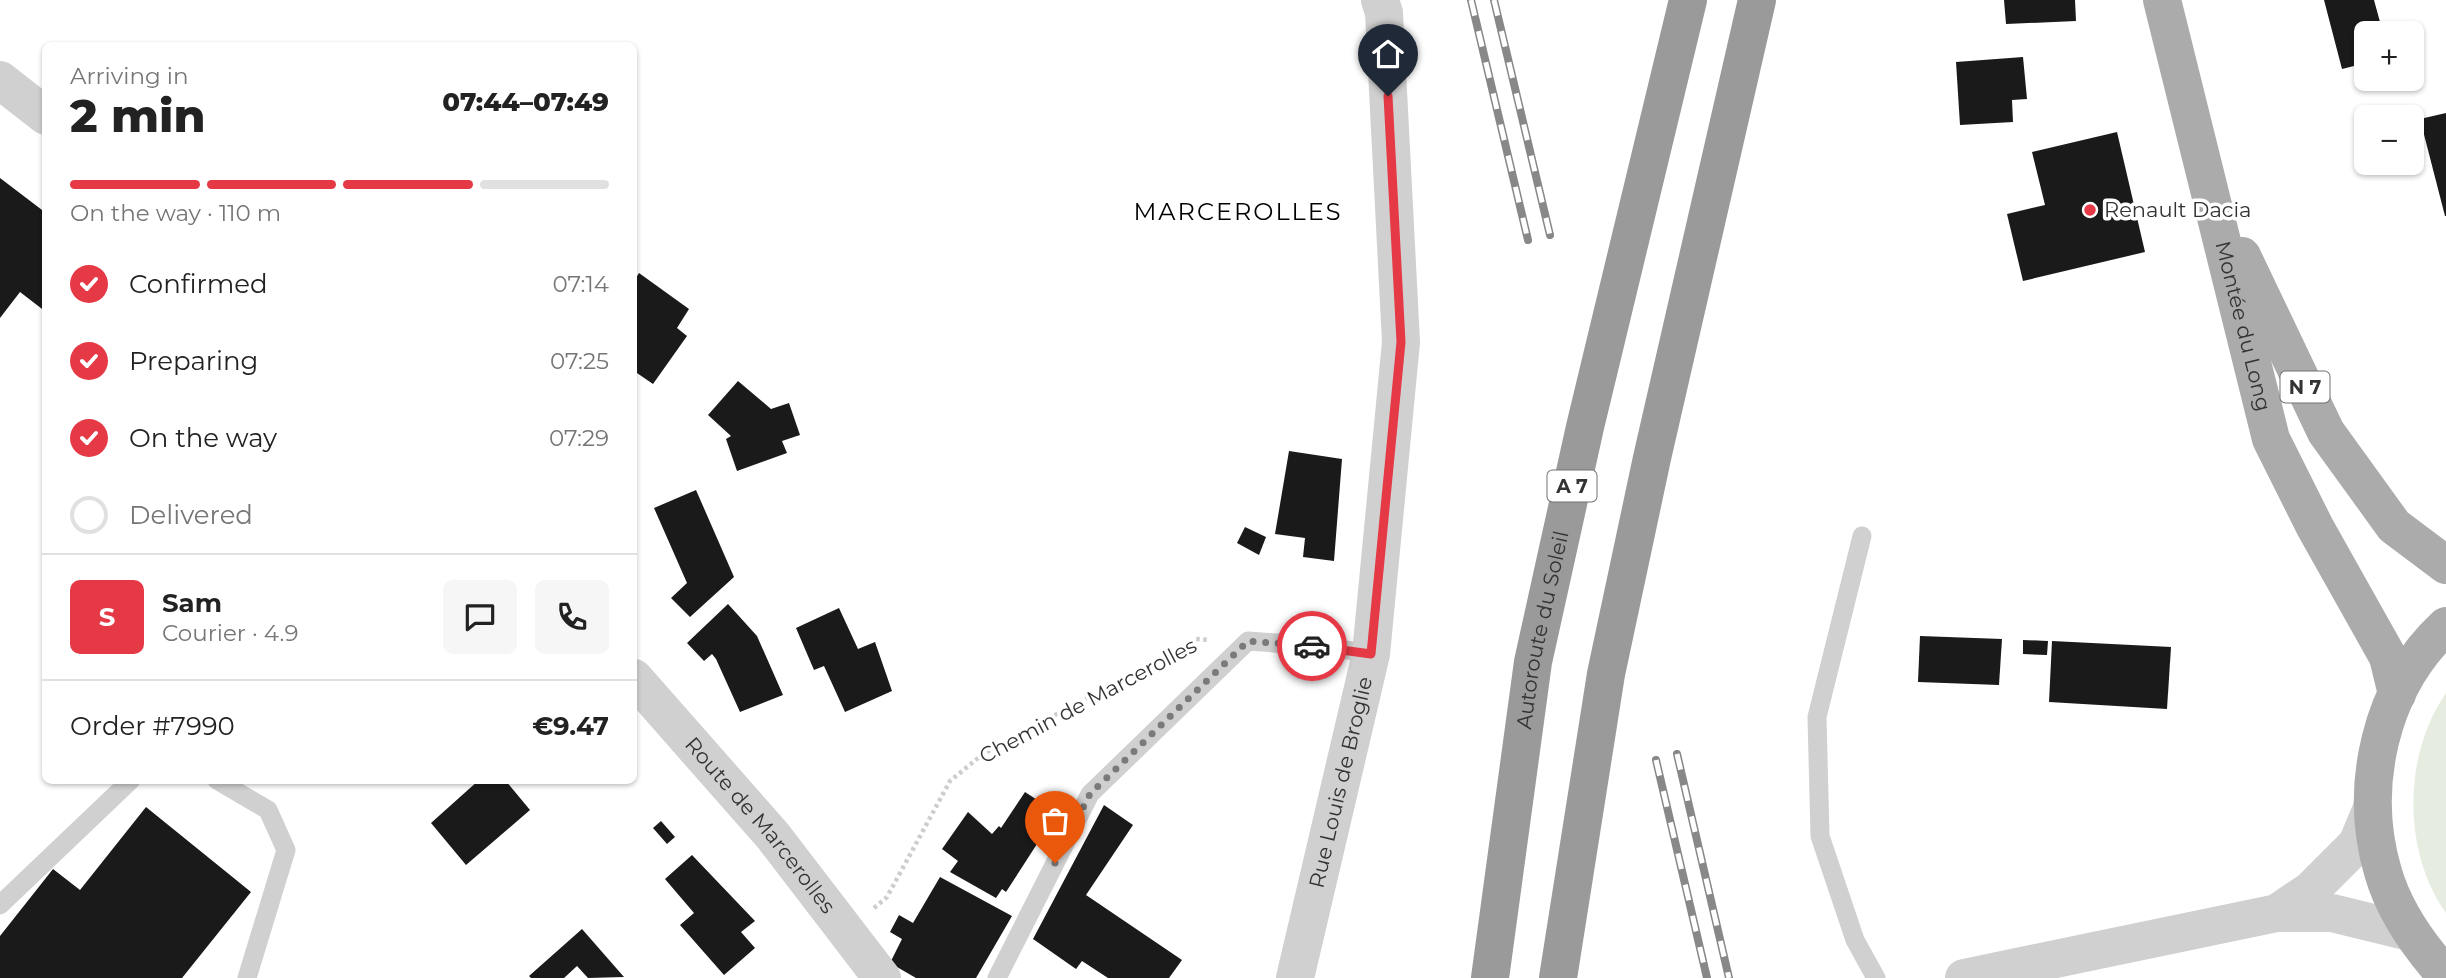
<!DOCTYPE html>
<meta charset="utf-8">
<style>
:root{--surface:#fff;--page:#f6f6f6;--text:#222;--muted:#767676;--line:#e0e0e0;--accent:#e63946}
body{margin:0;font-family:Montserrat,sans-serif;background:var(--page);color:var(--text);height:100vh;display:flex;flex-direction:column;font-size:26px;white-space:nowrap}
*{box-sizing:border-box;margin:0}
p{font-size:23px;color:var(--muted)}
.icon{flex:none;width:38px;height:38px;fill:none;stroke:currentColor;stroke-width:2;stroke-linecap:round;stroke-linejoin:round}
.map{position:relative;flex:1;overflow:hidden}
.panel{position:absolute;left:42px;top:42px;width:595px;height:742px;display:flex;flex-direction:column;background:var(--surface);border-radius:10px;box-shadow:0 2px 5px #0004}
.panel>*{flex:none}
.fabs{position:absolute;left:2354px;top:21px;display:grid;gap:14px}
.fabs a{display:grid;place-items:center;width:70px;height:70px;border-radius:10px;background:var(--surface);box-shadow:0 2px 5px #0004;font-size:35px}
.pin{position:absolute;display:grid;place-items:center;width:60px;height:60px;color:#fff;margin:-72px -30px;border-radius:50% 50% 50% 0;rotate:-45deg;box-shadow:0 0 7px #0007}
.pin .icon{rotate:45deg}
.courier{position:absolute;display:grid;place-items:center;width:70px;height:70px;margin:-35px;border:5px solid #e63946;border-radius:50%;background:#fff;color:#222;box-shadow:0 2px 9px #0007}
.head em{font-style:normal;font-weight:800}
.head div{display:flex;flex-direction:column-reverse}
.head{display:flex;align-items:center;justify-content:space-between;height:119px;padding:0 28px}
h1{font-size:46px;font-weight:800;line-height:52px}
.bar{display:grid;grid-template-columns:repeat(4,1fr);gap:10px 7px;align-content:center;height:84px;padding:0 28px}
.bar i{height:9px;border-radius:5px;background:var(--line)}
.bar .on{background:var(--accent)}
.bar p{grid-column:span 4}
.line{display:flex;align-items:center;gap:18px;padding:0 28px;border-top:2px solid var(--line)}
.line div{flex:1}
.round{display:grid;place-items:center;flex:none;width:74px;height:74px;border-radius:10px;background:var(--page)}
ol{padding:0 28px;list-style:none}
li{display:flex;align-items:center;gap:21px;height:77px}
li p{margin-inline-start:auto}
li .icon{padding:7px;border-radius:50%;background:var(--accent);color:#fff;stroke-width:4}
li:last-child{color:var(--muted)}
li i{width:38px;height:38px;border:4px solid var(--line);border-radius:50%}
.map>svg:first-child{display:block}
</style>
<div class="map">
<svg width="2446" height="978" viewBox="0 0 2446 978">
<rect width="100%" height="100%" fill="#fff"/>
<!-- green -->
<path fill="#e6ecdf" d="M2446 693V913C2402 851 2403 755 2446 693Z"/>
<!-- building -->
<g fill="#1a1a1a">
<polygon points="2004,0 2075,0 2076,21 2006,24"/>
<polygon points="2324,0 2374,0 2383,33 2366,33 2366,63 2342,69"/>
<polygon points="2023,57 2027,99 2012,100 2013,122 1960,125 1956,62"/>
<polygon points="2446,113 2446,216 2445,216 2420,119"/>
<polygon points="2117,132 2145,252 2023,281 2007,214 2045,205 2032,152"/>
<polygon points="0,178 46,213 46,312 20,292 0,318"/>
<polygon points="639,273 689,309 677,328 687,336 653,384 634,371 634,281"/>
<polygon points="738,381 771,409 789,403 800,435 782,441 787,453 737,471 726,439 731,436 708,415"/>
<polygon points="1289,451 1342,459 1334,561 1303,557 1305,538 1275,534"/>
<polygon points="696,490 734,577 690,617 671,598 687,583 654,508"/>
<polygon points="1245,527 1266,537 1259,555 1237,543"/>
<polygon points="728,604 757,636 783,695 740,712 716,659 712,654 704,661 687,643"/>
<polygon points="839,608 858,649 875,642 892,691 845,712 824,666 814,670 796,628"/>
<polygon points="1920,636 2002,639 1999,685 1918,682"/>
<polygon points="2023,640 2048,641 2047,655 2023,654"/>
<polygon points="2052,641 2171,647 2167,709 2049,702"/>
<polygon points="479,780 505,780 530,810 466,865 431,823"/>
<polygon points="1025,792 1057,813 1006,892 1002,889 996,898 950,872 958,861 942,849 968,812 992,834 999,826 1001,828"/>
<polygon points="1104,805 1133,825 1086,895 1182,960 1169,978 1108,978 1082,961 1076,969 1033,939"/>
<polygon points="146,807 251,892 182,978 0,978 0,936 53,869 80,890"/>
<polygon points="661,821 675,837 667,844 653,828"/>
<polygon points="692,855 755,921 741,932 755,948 724,975 680,925 694,913 665,879"/>
<polygon points="940,877 1012,916 976,978 916,978 890,963 902,939 890,932 899,915 913,923"/>
<polygon points="582,929 624,977 588,978 577,966 564,978 531,978 529,976"/>
</g>
<g fill="none" stroke-linecap="round" stroke-linejoin="round">
<!-- path -->
<polyline stroke="#cdcdcd" stroke-width="4.5" stroke-dasharray="3.5 3.5" stroke-linecap="butt" points="874,908 887,897 950,781 983,754 1196,639 1209,640"/>
<!-- service -->
<g stroke="#d0d0d0" stroke-width="19">
<polyline points="1862,536 1817,717 1820,836 1855,940 1876,978"/>
<polyline points="217,780 268,810 286,850 247,978"/>
<polyline points="0,905 131,780"/>
<polyline points="997,978 1090,794 1248,641 1329,647 1371,654"/>
</g>
<!-- minor -->
<g stroke="#d0d0d0" stroke-width="38">
<polyline points="0,80 46,116"/>
<path id="s1" d="M634 678 773 836 882 978"/>
<polyline points="2277,913 2311,890 2357,844 2372,808"/>
<path id="s2" d="M1295 978 1371 654 1401 342 1384 13 1380 0"/>
<polyline points="1964,978 2277,913 2332,913 2410,932"/>
</g>
<!-- primary -->
<g stroke="#ababab" stroke-width="38">
<path id="s3" d="M2162 0 2271 439 2315 527 2388 657 2397 694"/>
<polyline points="2242,256 2326,432 2394,526 2446,565"/>
<path d="M2446 626C2380 687 2358 787 2383 872 2394 911 2419 946 2446 976"/>
</g>
<!-- motorway -->
<g stroke="#9a9a9a" stroke-width="38">
<path id="s4" d="M1490 978 1533 662 1585 427 1688 0"/>
<polyline points="1558,978 1606,674 1652,458 1757,0"/>
</g>
<!-- rail casing -->
<g stroke="#888" stroke-width="8">
<g id="rail">
<polyline points="1471,0 1528,240"/>
<polyline points="1494,0 1550,235"/>
<polyline points="1677,754 1729,978"/>
<polyline points="1656,760 1707,978"/>
</g>
</g>
<!-- rail -->
<use href="#rail" stroke="#fff" stroke-width="5" stroke-dasharray="16" stroke-linecap="butt"/>
</g>
<g fill="none" stroke-linecap="round" stroke-linejoin="round">
<!-- done -->
<polyline stroke="#7a7a7a" stroke-width="7" stroke-dasharray="0 12.6" points="1055,863 1090,794 1248,641 1312,646"/>
<!-- route -->
<polyline stroke="#e63946" stroke-width="9" points="1312,646 1371,654 1401,342 1388,96"/>
</g>
<!-- markers -->
<circle fill="#e63946" stroke="#fff" stroke-width="2.5" cx="2090" cy="210" r="7"/>
<g text-anchor="middle" stroke-width="7" stroke-linejoin="round" paint-order="stroke">
<!-- shield labels -->
<g fill="#fff" stroke="#707070" stroke-width="2">
<rect x="2280.5" y="371.5" width="49" height="31" rx="5"/>
<rect x="1547.5" y="470.5" width="49" height="31" rx="5"/>
</g>
<g font-size="19" font-weight="bold" fill="#333">
<text x="2305" y="394">N 7</text>
<text x="1572" y="493">A 7</text>
</g>
<!-- poi labels -->
<g font-size="21" fill="#333" stroke="#fff" text-anchor="start">
<text x="2104" y="217">Renault Dacia</text>
</g>
<!-- street labels -->
<g font-size="21" fill="#333" stroke="#fff">
<text dy="7" stroke="none"><textPath href="#s3" startOffset="336">Montée du Long</textPath></text>
<text dy="7" stroke="none"><textPath href="#s4" startOffset="352">Autoroute du Soleil</textPath></text>
<text transform="translate(1088 701) rotate(-28)" y="7">Chemin de Marcerolles</text>
<text dy="7" stroke="none"><textPath href="#s2" startOffset="201">Rue Louis de Broglie</textPath></text>
<text dy="7" stroke="none"><textPath href="#s1" startOffset="194">Route de Marcerolles</textPath></text>
</g>
<!-- quarter labels -->
<g font-size="24" letter-spacing="2" fill="#000" stroke="#fff">
<text x="1238" y="220">MARCEROLLES</text>
</g>
</g>
</svg>
<div class="fabs">
<a>+</a>
<a>−</a>
</div>
<div class="pin" style="left:1055px;top:863px;background:#ea580c"><svg class="icon" aria-label="bag" viewBox="0 0 24 24"><path d="M5 8h14l-1 12H6zM9 8a3 3 0 0 1 6 0"/></svg></div>
<div class="pin" style="left:1388px;top:96px;background:#1f2937"><svg class="icon" aria-label="home" viewBox="0 0 24 24"><path d="M3 11l9-7 9 7M6 9v11h12V9"/></svg></div>
<div class="courier" style="left:1312px;top:646px"><svg class="icon" aria-label="car" viewBox="0 0 24 24"><path d="M5 17H2v-5l4-1 3-4h7l3 4 3 1v5h-3M9 17h6M6 11h13"/><circle cx="7" cy="17" r="2"/><circle cx="17" cy="17" r="2"/></svg></div>
<section class="panel">
<div class="head"><div><h1>2 min</h1><p>Arriving in</p></div><em>07:44–07:49</em></div>
<div class="bar"><i class="on"></i><i class="on"></i><i class="on"></i><i></i><p>On the way · 110 m</p></div>
<ol>
<li><svg class="icon" aria-label="check" viewBox="0 0 24 24"><path d="M5 12l5 5 9-10"/></svg>Confirmed<p>07:14</p></li>
<li><svg class="icon" aria-label="check" viewBox="0 0 24 24"><path d="M5 12l5 5 9-10"/></svg>Preparing<p>07:25</p></li>
<li><svg class="icon" aria-label="check" viewBox="0 0 24 24"><path d="M5 12l5 5 9-10"/></svg>On the way<p>07:29</p></li>
<li><i></i>Delivered</li>
</ol>
<div class="line" style="height:126px"><b class="round" style="background:var(--accent);color:#fff">S</b><div><b>Sam</b><p>Courier · 4.9</p></div><a class="round"><svg class="icon" aria-label="chat" viewBox="0 0 24 24"><path d="M4 5h16v11H9l-5 4z"/></svg></a><a class="round"><svg class="icon" aria-label="phone" viewBox="0 0 24 24"><path d="M5 4h4l2 5-3 2q2 4 5 5l2-3 5 2v4C11 20 4 13 5 4z"/></svg></a></div>
<div class="line" style="height:91px"><div>Order #7990</div><b>€9.47</b></div>
</section>
</div>
